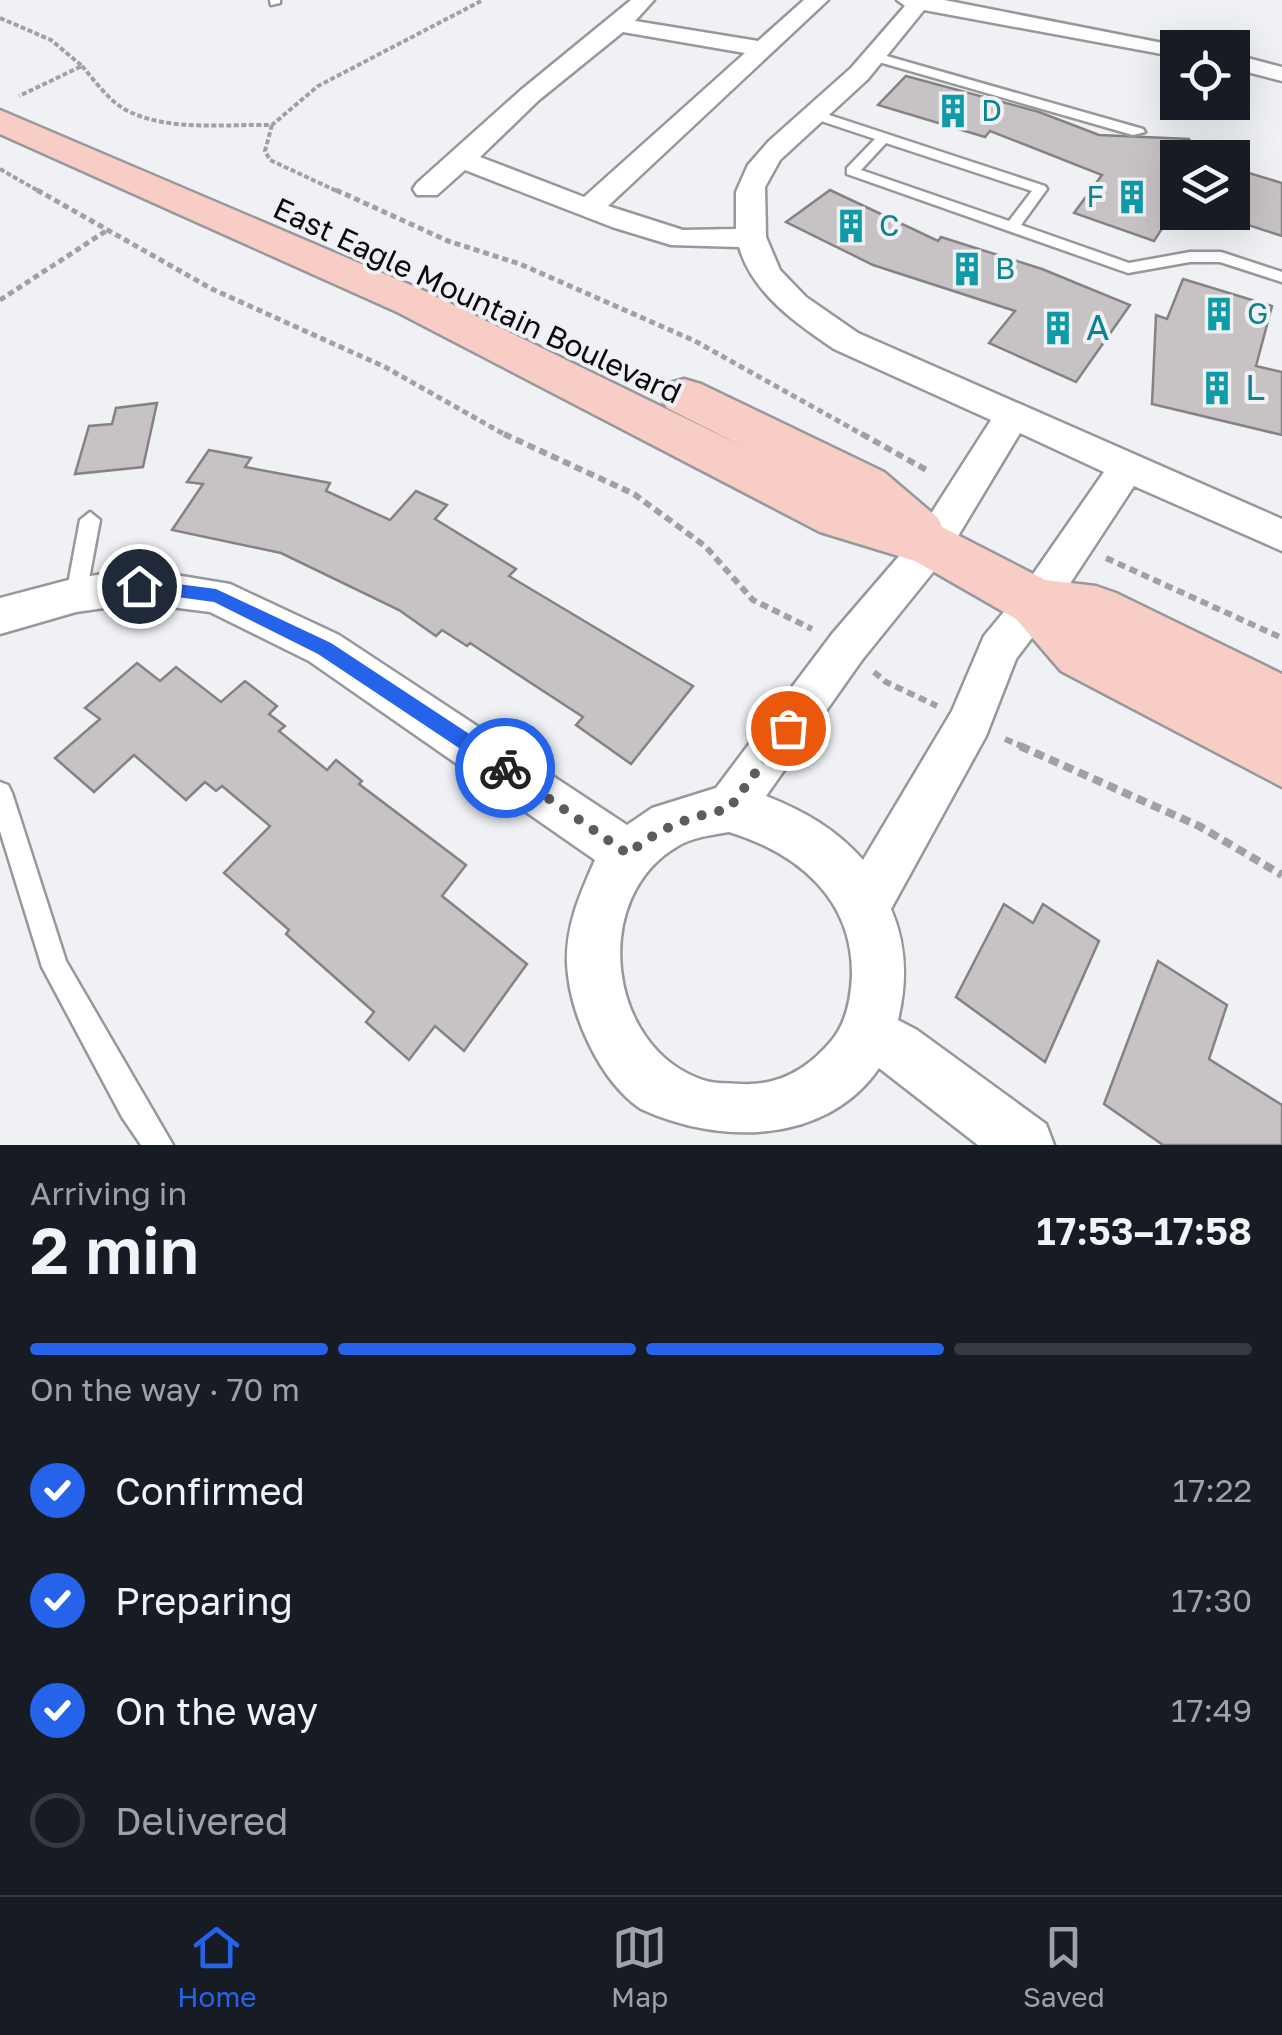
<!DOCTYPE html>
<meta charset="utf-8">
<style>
:root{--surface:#171b24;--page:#242831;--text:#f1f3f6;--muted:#9ea1a6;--line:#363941;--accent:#2563eb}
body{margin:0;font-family:"Golos Text",sans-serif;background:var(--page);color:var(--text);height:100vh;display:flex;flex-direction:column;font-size:38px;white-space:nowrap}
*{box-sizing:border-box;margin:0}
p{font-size:32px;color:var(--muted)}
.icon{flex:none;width:55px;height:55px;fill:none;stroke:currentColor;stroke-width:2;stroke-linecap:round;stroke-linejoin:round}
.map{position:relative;height:1145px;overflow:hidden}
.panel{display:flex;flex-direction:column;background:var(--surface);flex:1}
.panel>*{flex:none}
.fabs{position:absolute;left:1160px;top:30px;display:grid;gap:20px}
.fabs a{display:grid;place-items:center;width:90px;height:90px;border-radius:0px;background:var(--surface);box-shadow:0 10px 40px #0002;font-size:50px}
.pin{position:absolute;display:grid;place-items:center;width:85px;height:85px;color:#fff;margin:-42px;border:5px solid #fff;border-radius:50%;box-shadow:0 2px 10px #0007}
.courier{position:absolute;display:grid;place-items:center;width:100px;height:100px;margin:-50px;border:8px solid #2563eb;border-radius:50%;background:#fff;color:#222;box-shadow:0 2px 12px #0007}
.head em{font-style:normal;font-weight:600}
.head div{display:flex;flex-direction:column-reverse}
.head{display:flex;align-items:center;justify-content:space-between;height:170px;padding:0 30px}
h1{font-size:65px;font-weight:600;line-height:75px}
.bar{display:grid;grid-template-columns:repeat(4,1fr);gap:15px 10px;align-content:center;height:120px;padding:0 30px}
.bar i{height:12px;border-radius:8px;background:var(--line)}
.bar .on{background:var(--accent)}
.bar p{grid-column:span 4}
ol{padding:0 30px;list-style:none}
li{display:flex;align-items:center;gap:30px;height:110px}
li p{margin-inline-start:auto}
li .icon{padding:10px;border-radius:50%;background:var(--accent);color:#fff;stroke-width:4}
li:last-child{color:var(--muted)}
li i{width:55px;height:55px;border:5px solid var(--line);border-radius:50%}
.tabs{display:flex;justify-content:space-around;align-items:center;height:140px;border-top:2px solid var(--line);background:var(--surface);font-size:28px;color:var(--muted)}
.tabs a{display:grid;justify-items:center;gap:5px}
.tabs .on{color:var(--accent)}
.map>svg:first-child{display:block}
</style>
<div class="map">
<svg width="1282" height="1145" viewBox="0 0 1282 1145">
<rect width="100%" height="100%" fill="#eff1f5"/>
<!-- building -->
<g fill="#c7c2c4" stroke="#868284" stroke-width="2.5">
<polygon points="906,76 1039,112 1099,135 1189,139 1198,158 1178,158 1178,204 1154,241 1074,213 1102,175 990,131 985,137 878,105"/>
<polygon points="1239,170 1282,183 1282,236 1208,212 1232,212 1232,183"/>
<polygon points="830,190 938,241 941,237 1042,269 1130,305 1076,382 989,343 1015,311 873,265 786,222"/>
<polygon points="1183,279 1272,306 1256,366 1282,372 1282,435 1152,404 1156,315 1167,319"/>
<polygon points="157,403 143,467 75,474 89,426 112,424 116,408"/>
<polygon points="209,450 251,458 245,467 330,483 326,491 390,520 416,491 447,505 435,519 516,569 509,576 693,686 631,764 576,725 583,717 470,643 467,646 442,630 436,636 399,610 281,553 172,530 203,484 187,482"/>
<polygon points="137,663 160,681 176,667 221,702 245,681 277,706 269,714 285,726 279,731 327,770 336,760 362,781 359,784 466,865 442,896 527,964 464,1051 435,1026 409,1060 366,1022 374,1012 286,934 289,930 224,873 270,826 222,786 216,791 205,782 186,800 134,755 94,792 55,758 100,719 85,708"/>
<polygon points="1004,904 1033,923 1043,904 1099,941 1045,1062 956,997"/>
<polygon points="1158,961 1227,1005 1209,1059 1282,1105 1282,1145 1163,1145 1104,1104"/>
</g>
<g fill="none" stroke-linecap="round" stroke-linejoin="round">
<!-- lane casing -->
<g stroke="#97989c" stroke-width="5">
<g id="lane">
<polygon points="270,0 280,0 280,3 271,5"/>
<polygon points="876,53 1143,129 1145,132 1133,135 872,60 870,57"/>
<path d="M817 111 1045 186 1047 189 1021 225 1129 263 1190 252H1221L1282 272V282L1220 262H1190L1128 273 847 174V168L875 139 812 118 811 115ZM886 143 1032 191 1009 221 861 170Z"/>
<polygon points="90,512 100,520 86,595 83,601 69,601 66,595 80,520"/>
<polygon points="0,782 8,785 12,793 66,961 173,1145 141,1145 122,1117 42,967 0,831"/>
</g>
</g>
<!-- street casing -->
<g stroke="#97989c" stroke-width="5">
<g id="street">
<path d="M631 0H654L635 21 758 41 804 0H828L608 206 683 230 736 229V192L748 165 769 141 851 68 905 6 897 0H944L1188 48H1178V57L924 10 868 79 780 160 765 187 766 237 780 270 806 297 858 333 1282 519V551L1134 486 1050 614 1016 659 986 736 891 909C907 946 907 982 898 1020L917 1030 1046 1124 1054 1145H978L879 1068C826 1145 719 1145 641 1109 599 1081 569 1012 567 963 566 925 580 894 595 860L309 661 210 612 139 603 76 612 0 634V598L76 578 139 569 230 584 339 635 627 825 652 808 716 788 832 634 918 534 991 420 834 349C796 323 753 294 739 247L671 245 612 227 465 170 437 195H417L413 189 417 183 521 90ZM623 32 745 53 584 197 480 157 539 100ZM1020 433 1104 472 1022 590 984 636 952 711 863 860C836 829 804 811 766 796L862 660 946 556ZM729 832C798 853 853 899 852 975 851 997 847 1022 832 1040 808 1069 779 1086 741 1084 729 1083 714 1084 703 1080 607 1048 589 897 678 846 693 837 712 835 729 832Z"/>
<polygon points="1232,54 1282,67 1282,81 1232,68"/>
</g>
</g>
<!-- secondary casing -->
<g stroke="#97989c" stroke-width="5">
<polygon id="secondary" points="0,110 427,292 746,448 667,408 660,396 667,384 684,379 701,384 884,472 938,518 942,527 1045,580 1096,586 1116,593 1282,674 1282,787 1061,671 1016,619 915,561 820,532 397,312 0,134"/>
</g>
<!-- path-far3 -->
<g stroke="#a0a1a4" stroke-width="4" stroke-dasharray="5 2.5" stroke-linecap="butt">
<polyline points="0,18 51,40 82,66 19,96"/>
<path d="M82 66C95 81 108 100 126 110 167 132 227 124 272 125L318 86 483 0"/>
<polyline points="272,125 265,151 270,160 341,193"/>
<polyline points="0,169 42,193"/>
</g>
<!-- path-far2 -->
<g stroke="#a0a1a4" stroke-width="5" stroke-dasharray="6 4" stroke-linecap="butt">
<polyline points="37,190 212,289 385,367 509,437"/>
<polyline points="336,190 448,241 520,264 695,341 867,437"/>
<polyline points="0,300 109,229"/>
</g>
<!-- path-far1 -->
<g stroke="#a0a1a4" stroke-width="6" stroke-dasharray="8 5" stroke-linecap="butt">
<polyline points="504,434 634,494 705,546 753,600 812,629"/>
<polyline points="862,434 930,472"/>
<polyline points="1106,558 1282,638"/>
<polyline points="874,672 886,682 937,706"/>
<polyline points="1005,739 1026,748"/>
</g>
<!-- path -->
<polyline stroke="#a0a1a4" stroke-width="8" stroke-dasharray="10 6" stroke-linecap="butt" points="1020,746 1199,826 1282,875"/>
<!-- lane -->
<use href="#lane" fill="#fff" fill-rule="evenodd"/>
<!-- street -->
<use href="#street" fill="#fff" fill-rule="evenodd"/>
<!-- secondary -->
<use href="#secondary" fill="#f7cdc5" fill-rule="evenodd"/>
</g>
<!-- route -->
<polygon fill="#2563eb" points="139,579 216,589 331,643 512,762 512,774 498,774 318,654 214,602 133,591 131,586"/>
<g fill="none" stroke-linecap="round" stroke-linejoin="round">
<!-- done -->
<path stroke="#5b5c5e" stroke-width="10" stroke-dasharray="0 18" d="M505 768 628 854C660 827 689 817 729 809L788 728"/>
</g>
<!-- icons -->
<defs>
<g id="building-bare" transform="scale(2.7)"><path d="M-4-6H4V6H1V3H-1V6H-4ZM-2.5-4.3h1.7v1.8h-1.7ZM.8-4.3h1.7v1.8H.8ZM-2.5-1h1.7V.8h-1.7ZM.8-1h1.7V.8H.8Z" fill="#0f9aa8" stroke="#eff1f5" stroke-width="2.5" paint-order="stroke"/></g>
</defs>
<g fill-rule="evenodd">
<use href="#building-bare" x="953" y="111"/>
<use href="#building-bare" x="1132" y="197"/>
<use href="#building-bare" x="851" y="226"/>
<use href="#building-bare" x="967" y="269"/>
<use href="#building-bare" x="1219" y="314"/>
<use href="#building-bare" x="1058" y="328"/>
<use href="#building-bare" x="1217" y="388"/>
</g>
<g text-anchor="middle" stroke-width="8" stroke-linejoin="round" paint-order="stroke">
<!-- far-culture labels -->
<g font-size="30" fill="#0d838f" stroke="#eff1f5" text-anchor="start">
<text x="981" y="121">D</text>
<text x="1104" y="207" text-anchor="end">F</text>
<text x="879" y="236">C</text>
<text x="995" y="279">B</text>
<text x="1247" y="324">G</text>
</g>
<!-- far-street labels -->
<g font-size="30" fill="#0b0b0c" stroke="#eff1f5">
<text transform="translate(477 301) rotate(25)" y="10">East Eagle Mountain Boulevard</text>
</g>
<!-- culture labels -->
<g font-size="35" fill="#0d838f" stroke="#eff1f5" text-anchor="start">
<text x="1086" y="340">A</text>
<text x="1245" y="400">L</text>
</g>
</g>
</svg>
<div class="fabs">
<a><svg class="icon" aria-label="locate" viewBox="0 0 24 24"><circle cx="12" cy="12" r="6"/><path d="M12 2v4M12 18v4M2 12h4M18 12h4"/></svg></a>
<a><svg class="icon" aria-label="layers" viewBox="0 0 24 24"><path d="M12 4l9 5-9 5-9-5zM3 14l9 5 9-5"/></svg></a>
</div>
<div class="pin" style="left:788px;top:728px;background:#ea580c"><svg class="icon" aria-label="bag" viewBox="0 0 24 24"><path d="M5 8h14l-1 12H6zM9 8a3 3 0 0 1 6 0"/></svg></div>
<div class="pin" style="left:139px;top:586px;background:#1f2937"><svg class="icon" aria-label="home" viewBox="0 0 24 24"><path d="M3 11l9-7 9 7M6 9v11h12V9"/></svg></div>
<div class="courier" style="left:505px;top:768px"><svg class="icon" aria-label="bike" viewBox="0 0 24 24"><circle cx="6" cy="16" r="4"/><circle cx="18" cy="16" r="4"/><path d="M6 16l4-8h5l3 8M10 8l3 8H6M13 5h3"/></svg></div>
</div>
<section class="panel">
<div class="head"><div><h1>2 min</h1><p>Arriving in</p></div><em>17:53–17:58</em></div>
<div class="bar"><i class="on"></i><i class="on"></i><i class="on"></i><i></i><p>On the way · 70 m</p></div>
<ol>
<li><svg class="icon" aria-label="check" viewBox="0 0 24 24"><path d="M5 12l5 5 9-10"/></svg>Confirmed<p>17:22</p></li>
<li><svg class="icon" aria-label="check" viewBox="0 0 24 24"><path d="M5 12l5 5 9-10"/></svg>Preparing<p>17:30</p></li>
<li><svg class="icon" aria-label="check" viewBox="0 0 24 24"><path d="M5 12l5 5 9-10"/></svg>On the way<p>17:49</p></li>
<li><i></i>Delivered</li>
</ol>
</section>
<nav class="tabs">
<a class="on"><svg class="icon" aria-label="home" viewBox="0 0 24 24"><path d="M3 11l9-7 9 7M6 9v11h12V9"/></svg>Home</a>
<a><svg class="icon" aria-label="map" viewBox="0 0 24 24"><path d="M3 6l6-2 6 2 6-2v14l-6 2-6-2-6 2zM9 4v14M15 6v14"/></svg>Map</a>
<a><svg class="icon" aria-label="saved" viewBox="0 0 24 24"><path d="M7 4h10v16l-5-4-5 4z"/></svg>Saved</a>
</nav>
